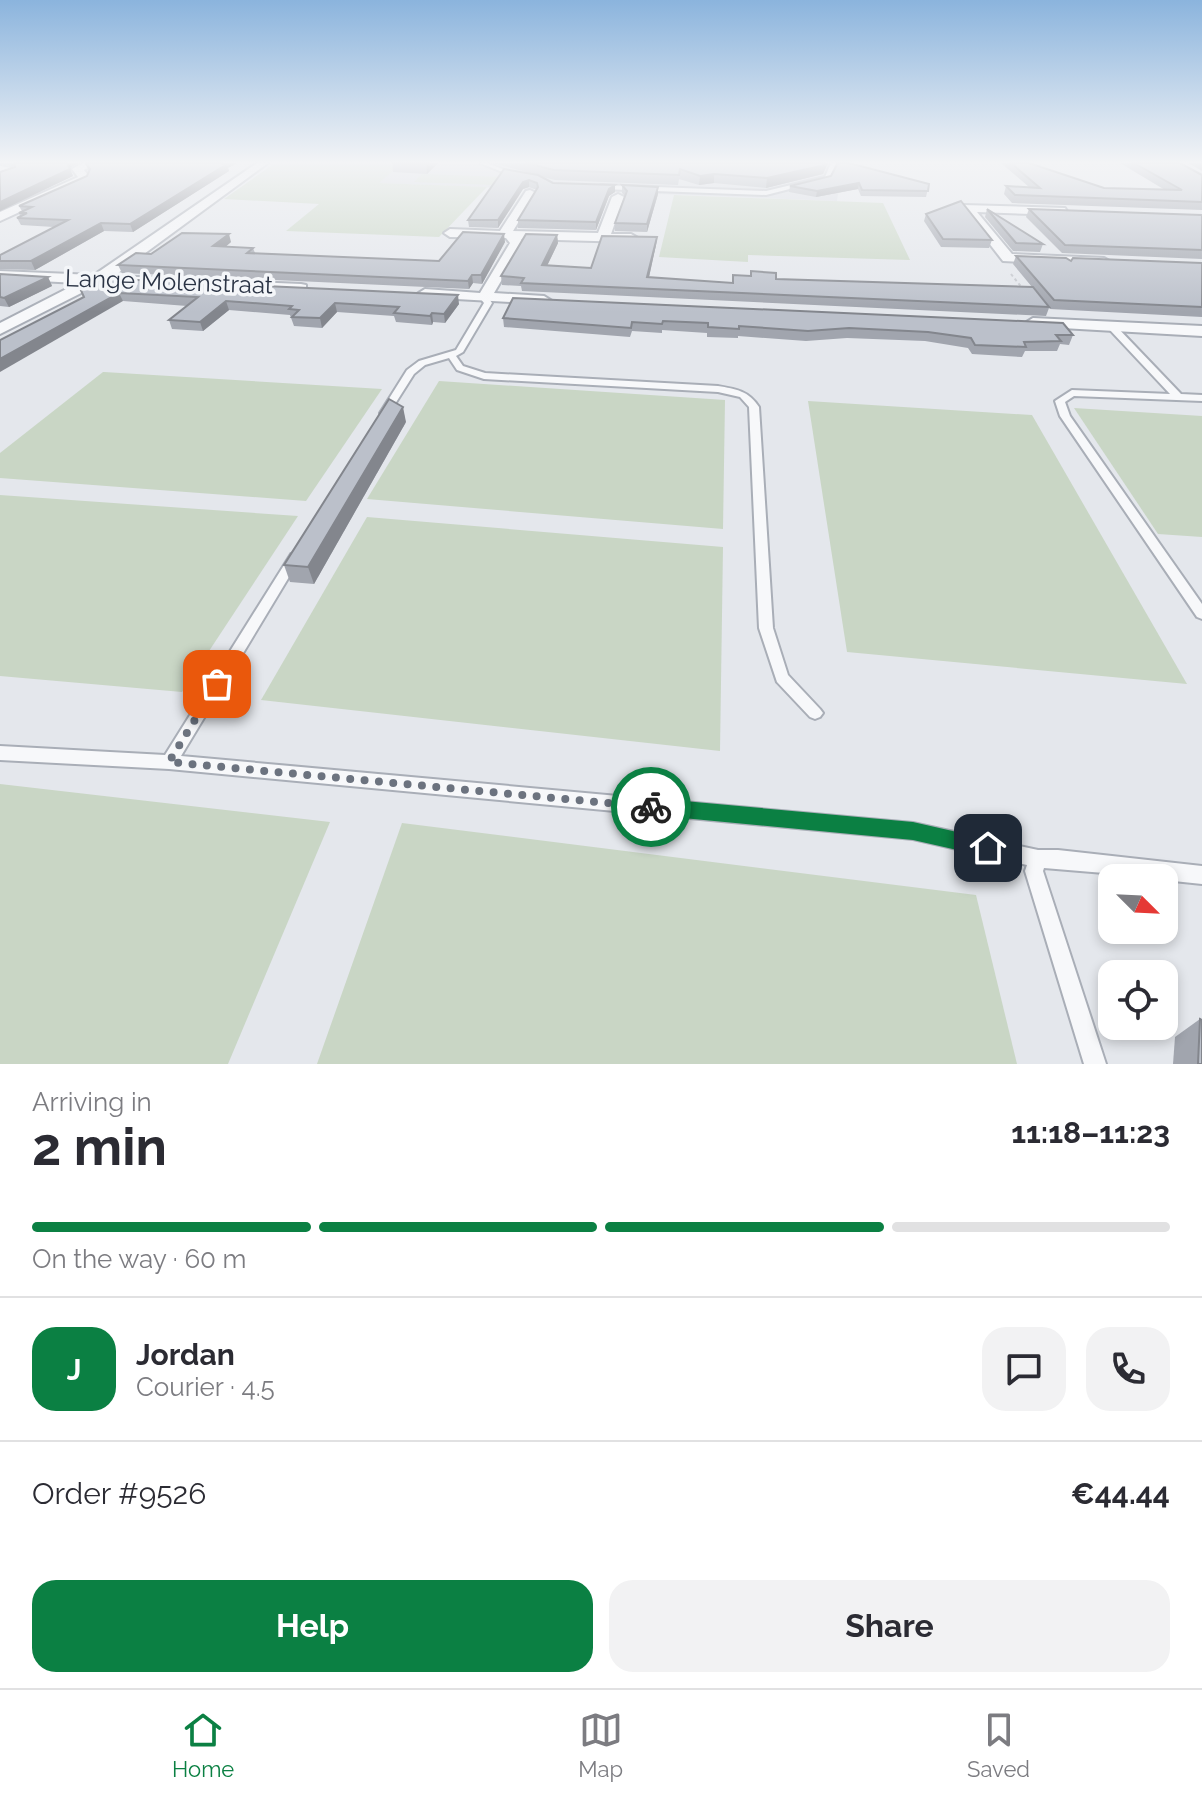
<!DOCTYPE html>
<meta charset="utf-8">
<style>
:root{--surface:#fff;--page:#f2f2f3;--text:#2b2b33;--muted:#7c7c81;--line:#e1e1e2;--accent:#0b8043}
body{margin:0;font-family:Raleway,sans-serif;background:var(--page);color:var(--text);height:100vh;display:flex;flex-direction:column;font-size:30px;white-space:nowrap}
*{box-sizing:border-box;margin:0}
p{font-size:26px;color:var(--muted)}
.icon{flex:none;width:44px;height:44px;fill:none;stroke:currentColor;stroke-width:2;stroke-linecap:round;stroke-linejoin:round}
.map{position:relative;height:1064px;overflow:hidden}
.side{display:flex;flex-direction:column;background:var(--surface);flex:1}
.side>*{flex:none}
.needle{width:52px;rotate:114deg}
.buttons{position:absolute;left:1098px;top:864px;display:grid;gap:16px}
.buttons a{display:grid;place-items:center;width:80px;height:80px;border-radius:16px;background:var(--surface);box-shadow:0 4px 12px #0003;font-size:40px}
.pin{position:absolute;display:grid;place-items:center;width:68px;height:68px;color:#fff;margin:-34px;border-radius:16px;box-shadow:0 4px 12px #0006}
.courier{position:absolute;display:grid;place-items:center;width:80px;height:80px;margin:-40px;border:6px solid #0b8043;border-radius:50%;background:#fff;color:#222;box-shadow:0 2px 10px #0007}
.head em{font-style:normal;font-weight:700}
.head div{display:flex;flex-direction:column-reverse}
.head{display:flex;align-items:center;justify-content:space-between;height:136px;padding:0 32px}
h1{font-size:52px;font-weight:700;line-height:60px}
.bar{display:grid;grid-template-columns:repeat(4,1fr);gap:12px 8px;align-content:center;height:96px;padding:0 32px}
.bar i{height:10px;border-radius:6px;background:var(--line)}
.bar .selected{background:var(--accent)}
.bar p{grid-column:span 4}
.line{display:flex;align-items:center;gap:20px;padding:0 32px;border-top:2px solid var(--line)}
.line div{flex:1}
.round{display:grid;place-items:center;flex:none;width:84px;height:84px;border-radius:24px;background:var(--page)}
.action{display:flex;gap:16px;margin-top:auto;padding:16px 32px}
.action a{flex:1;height:92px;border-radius:24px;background:var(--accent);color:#fff;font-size:32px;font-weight:700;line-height:92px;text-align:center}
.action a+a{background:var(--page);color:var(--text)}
.dock{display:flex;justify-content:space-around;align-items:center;height:112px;border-top:2px solid var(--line);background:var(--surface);font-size:22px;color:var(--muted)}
.dock a{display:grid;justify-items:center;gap:4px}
.dock .selected{color:var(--accent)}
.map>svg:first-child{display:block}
</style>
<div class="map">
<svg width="1202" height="1064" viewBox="0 0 1202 1064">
<rect width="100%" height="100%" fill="#e4e7ec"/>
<!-- built -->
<polygon fill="#d2d6de" points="402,163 843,163 837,201 378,183"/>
<!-- green -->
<g fill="#c9d6c5">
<polygon points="275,163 402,163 379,183 487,187 439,237 286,231 319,204 224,199"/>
<polygon points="422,174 532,178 527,186 414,182"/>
<polygon points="674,195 883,203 910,260 748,255 748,262 659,257"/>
<polygon points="103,372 104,372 382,389 306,501 0,478 0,453"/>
<polygon points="439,381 725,400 723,529 367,499"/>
<polygon points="808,401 1032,415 1187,684 847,652"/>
<polygon points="1074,408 1202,416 1202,537 1158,534"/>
<polygon points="0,495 298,516 182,692 0,676"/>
<polygon points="367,517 723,547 720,751 261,700"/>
<polygon points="0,784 330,822 228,1064 0,1064"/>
<polygon points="402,823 976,895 1017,1064 317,1064"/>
</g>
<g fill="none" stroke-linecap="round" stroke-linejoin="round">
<!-- lane casing -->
<g stroke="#a9aeb7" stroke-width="4">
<g id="lane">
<polygon points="480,163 487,163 520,176 515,177"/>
<polygon points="831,163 836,163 829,179 766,195 601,189 598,187 601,185 766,191 825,177"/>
<path d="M481 296H487L492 303 463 352 456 356 463 366 485 373 718 386C736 389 749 391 759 407L773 628 788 675 820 709 823 713 820 717 815 719 810 717 777 682 759 628 749 407 740 397 718 392 484 379 457 370 449 358 425 365 414 374 388 415H382L380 413 407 370 419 361 456 350 484 303 480 298Z"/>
<polygon points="1109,325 1115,325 1181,394 1202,395 1202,401 1074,396 1065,402 1070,416 1202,604 1202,619 1197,617 1060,416 1055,401 1072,390 1170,394 1109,329"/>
<polygon points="295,553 301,557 181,756 913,823 1038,850 1058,850 1202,866 1202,884 1164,880 1164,878 1044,868 1043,871 1106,1064 1084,1064 1025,871 1027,865 913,839 169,769 0,760 0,746 165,755 291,554"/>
</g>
</g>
<!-- street casing -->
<g stroke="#a9aeb7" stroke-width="4">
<g id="street">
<polygon points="83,163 97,163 84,170 90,178 89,180 0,221 0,212 78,177 72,169"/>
<polygon points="257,163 268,163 114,276 301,284 306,285 306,291 99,284 0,334 0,323 78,283 0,279 0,271 94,275"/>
<polygon points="0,166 16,169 17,171 0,178"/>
<polygon points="530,190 536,193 513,231 598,233 612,197 618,194 624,197 611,234 631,234 638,238 631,242 521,239 524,242 494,293 544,296 552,301 549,304 420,297 417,294 425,289 480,293 510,243 506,238 450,237 444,233 450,229 500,231 526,191"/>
<polygon points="964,205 1065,208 1067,211 1061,215 977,212 1012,254 1104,258 1111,262 1104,266 1003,261 964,211"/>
<polygon points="1033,318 1202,326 1202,336 1027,326 1025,323"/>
</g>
</g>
<!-- path -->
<polyline stroke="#c2c5cb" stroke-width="2" stroke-dasharray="3 3" stroke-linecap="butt" points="1011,274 1023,289"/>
<!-- lane -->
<use href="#lane" fill="#f7f8fa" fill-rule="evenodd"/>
<!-- street -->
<use href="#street" fill="#f7f8fa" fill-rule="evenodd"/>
</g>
<!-- wall -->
<g fill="#a1a5ae">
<polygon points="0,163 78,163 70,168 73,176 0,211 0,172 15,167 0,164"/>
<polygon points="88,163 237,163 228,168 229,171 133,232 104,231 35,270 0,269 0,255 54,227 21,225 17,218 20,216 19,213 22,211 19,206 87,176 89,172 86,164"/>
<polygon points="392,163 438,163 427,174 393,172"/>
<polygon points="492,163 828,163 823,174 766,188 714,183 699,185 679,179 678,185 555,180 539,176 553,183 615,185 615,192 609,196 596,230 518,228 518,220 537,190 529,187 523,189 498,228 469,227 468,220 534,174"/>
<polygon points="1001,163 1029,163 1104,188 1165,190 1120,163 1180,163 1202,175 1202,210 1012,203 1004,194 1006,186 1029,187"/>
<polygon points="1188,163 1202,163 1202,171"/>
<polygon points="831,176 929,184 926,197 861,196 858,189 816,197 789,192 790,186"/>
<polygon points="622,185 658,187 658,194 647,232 615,231 615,223 625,196 622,193"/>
<polygon points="987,209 1043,244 1040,252 1013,251 985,217"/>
<polygon points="1029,209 1202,215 1202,259 1062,253 1026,217"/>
<polygon points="926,214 992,240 989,248 941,247 924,221"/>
<polygon points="557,235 558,243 547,266 591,268 657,237 656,245 649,277 732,283 733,275 750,276 751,271 776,279 1032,287 1013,264 1016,256 1071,261 1202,263 1202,317 1050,309 1049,308 1046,316 522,291 521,286 502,285 501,276"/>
<polygon points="231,242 225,247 253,248 255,253 439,261 505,242 482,284 473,283 469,289 122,273 118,265 151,254"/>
<polygon points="0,274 48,277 52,286 9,307 0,306"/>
<polygon points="79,286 459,304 445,323 433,322 432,325 396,322 394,316 337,312 322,328 294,326 290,315 229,310 203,331 172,329 169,320 187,306 123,301 84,297"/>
<polygon points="513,298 1073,335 1069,345 1060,344 1057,351 1025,351 1022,357 972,354 968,348 925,341 847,338 806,341 738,336 738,338 707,337 707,333 662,330 662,333 632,331 630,337 504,327 503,318"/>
<polygon points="406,422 314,584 290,582 284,565"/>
<polygon points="1200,1019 1202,1064 1173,1064 1175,1037"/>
</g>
<!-- shaded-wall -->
<g fill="#83868d">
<polygon points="67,163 78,163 69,168"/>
<polygon points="223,163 237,163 228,168 229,171 133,232 130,224"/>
<polygon points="427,163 438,163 427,174 426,164"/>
<polygon points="825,163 828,163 823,174 766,188 767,178"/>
<polygon points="70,169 73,176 0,211 0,202"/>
<polygon points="714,174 714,183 699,185 700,176"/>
<polygon points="529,180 529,187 523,189 498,228 498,220 523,182"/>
<polygon points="859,183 858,189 816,197 817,191"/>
<polygon points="615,185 615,192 609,196 596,230 596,222 609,189"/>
<polygon points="658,187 658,194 647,232 647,224"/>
<polygon points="101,223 104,231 35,270 31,261"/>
<polygon points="229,234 231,242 216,255 213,246"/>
<polygon points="504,234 505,242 482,284 481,275"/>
<polygon points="557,235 558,243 543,274 542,265"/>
<polygon points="657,237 656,245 647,286 647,277"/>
<polygon points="472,275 473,283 469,289 468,281"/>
<polygon points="48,277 52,286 9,307 4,298"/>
<polygon points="119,293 123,301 0,372 0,359"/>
<polygon points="458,295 459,304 445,323 444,314"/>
<polygon points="226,301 229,310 203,331 200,322"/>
<polygon points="335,303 337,312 322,328 320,318"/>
<polygon points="432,313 433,322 432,325 430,316"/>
<polygon points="403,407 406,422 314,584 308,567"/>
</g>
<!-- building -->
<g fill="#bbc0ca" stroke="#83868d" stroke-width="2">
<polygon points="15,163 67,163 70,169 0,202 0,172 15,167"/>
<polygon points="89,163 223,163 221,164 227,164 130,224 101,223 31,261 0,261 0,255 68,220 17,218 27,213 19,213 32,207 19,206 87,176 90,169 86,164"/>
<polygon points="392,163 427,163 426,164"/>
<polygon points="526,163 825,163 825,165 767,178 714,174 700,176 680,169 679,175 554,170"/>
<polygon points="838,163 849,163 929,184 928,191 862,190 859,183 817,191 790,186 831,176"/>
<polygon points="1011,163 1029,163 1104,188 1182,190 1134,163 1180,163 1202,175 1202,202 1015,195 1006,186 1040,188"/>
<polygon points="504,169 538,175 553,183 615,185 609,189 596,222 518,220 538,187 537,183 529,180 523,182 498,220 468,220"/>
<polygon points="622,185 658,187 647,224 615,223 627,191"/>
<polygon points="961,201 992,240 943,239 926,214"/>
<polygon points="987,209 1043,244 1016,243"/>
<polygon points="1029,209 1202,215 1202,250 1065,245"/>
<polygon points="463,232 504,234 481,275 472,275 468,281 118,265 136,253 151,254 182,233 229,234 213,246 253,248 247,253 439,261"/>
<polygon points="526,234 557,235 542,265 591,268 602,236 657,237 647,277 733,283 733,275 751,276 751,271 776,273 776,279 1033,287 1049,307 521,283 524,278 501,276"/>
<polygon points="1016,256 1066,258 1071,261 1073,258 1202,263 1202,307 1054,300"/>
<polygon points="0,274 48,277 4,298 0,297"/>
<polygon points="95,278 458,295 444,314 432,313 430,316 394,313 399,307 335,303 320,318 292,317 299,310 289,309 292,306 226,301 200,322 169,320 198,297 119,293 0,359 0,340 84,297 79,286"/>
<polygon points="513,298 1063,323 1073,335 1056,335 1061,341 1024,342 1026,347 975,345 971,338 928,332 849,328 808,331 739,326 739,329 708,327 708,323 663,321 662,324 632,322 631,328 503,318"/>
<polygon points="389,399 403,407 308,567 284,565"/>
<polygon points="1200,1019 1202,1020 1202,1064 1198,1064"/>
</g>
<!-- sky -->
<linearGradient id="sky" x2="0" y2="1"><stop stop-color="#8bb4dd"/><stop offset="0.52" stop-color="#f3f4f6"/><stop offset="1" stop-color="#f3f4f6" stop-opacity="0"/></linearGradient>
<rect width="1202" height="312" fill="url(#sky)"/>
<!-- route -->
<polygon fill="#0b8043" points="651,798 913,822 988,839 995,842 998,848 995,855 988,857 913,840 651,815 645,813 642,807 645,801"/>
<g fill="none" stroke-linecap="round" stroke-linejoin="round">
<!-- done -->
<polyline stroke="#6c737f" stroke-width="8" stroke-dasharray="0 14.4" points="217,684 169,762 651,807"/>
</g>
<g text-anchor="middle" stroke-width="7" stroke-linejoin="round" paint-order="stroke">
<!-- far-street labels -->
<g font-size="24" fill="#2b3445" stroke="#f4f6f9">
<text transform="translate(169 282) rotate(2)" y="8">Lange Molenstraat</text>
</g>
</g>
</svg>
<div class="buttons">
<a><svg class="needle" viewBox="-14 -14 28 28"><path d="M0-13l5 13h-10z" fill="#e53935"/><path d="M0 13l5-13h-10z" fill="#7c7c81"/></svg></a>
<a><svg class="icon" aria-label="locate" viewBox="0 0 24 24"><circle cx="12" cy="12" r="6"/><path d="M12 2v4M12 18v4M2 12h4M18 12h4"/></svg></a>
</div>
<div class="pin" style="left:217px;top:684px;background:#ea580c"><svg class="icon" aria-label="bag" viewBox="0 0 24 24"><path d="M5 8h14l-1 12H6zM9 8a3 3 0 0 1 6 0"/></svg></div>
<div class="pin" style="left:988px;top:848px;background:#1f2937"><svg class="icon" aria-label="home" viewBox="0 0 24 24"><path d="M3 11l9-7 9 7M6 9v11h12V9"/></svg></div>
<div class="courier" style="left:651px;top:807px"><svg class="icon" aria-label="bike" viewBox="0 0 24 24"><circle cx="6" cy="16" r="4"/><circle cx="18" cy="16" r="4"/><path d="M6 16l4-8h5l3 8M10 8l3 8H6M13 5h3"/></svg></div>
</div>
<section class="side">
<div class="head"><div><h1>2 min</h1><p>Arriving in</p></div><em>11:18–11:23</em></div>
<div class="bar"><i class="selected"></i><i class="selected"></i><i class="selected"></i><i></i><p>On the way · 60 m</p></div>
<div class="line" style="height:144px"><b class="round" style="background:var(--accent);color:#fff">J</b><div><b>Jordan</b><p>Courier · 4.5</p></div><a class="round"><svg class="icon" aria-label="chat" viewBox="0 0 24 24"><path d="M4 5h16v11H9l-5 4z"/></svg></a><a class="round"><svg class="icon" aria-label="phone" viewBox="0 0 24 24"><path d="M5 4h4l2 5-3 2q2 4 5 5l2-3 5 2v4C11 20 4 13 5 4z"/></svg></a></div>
<div class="line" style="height:104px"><div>Order #9526</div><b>€44.44</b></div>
<div class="action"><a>Help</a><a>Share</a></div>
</section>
<nav class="dock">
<a class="selected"><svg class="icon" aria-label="home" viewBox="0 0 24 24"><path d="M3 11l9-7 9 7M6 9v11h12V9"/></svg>Home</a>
<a><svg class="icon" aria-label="map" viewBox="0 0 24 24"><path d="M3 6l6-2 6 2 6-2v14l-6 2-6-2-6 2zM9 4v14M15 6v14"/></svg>Map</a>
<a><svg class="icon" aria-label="saved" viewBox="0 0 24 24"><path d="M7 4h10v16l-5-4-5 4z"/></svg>Saved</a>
</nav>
